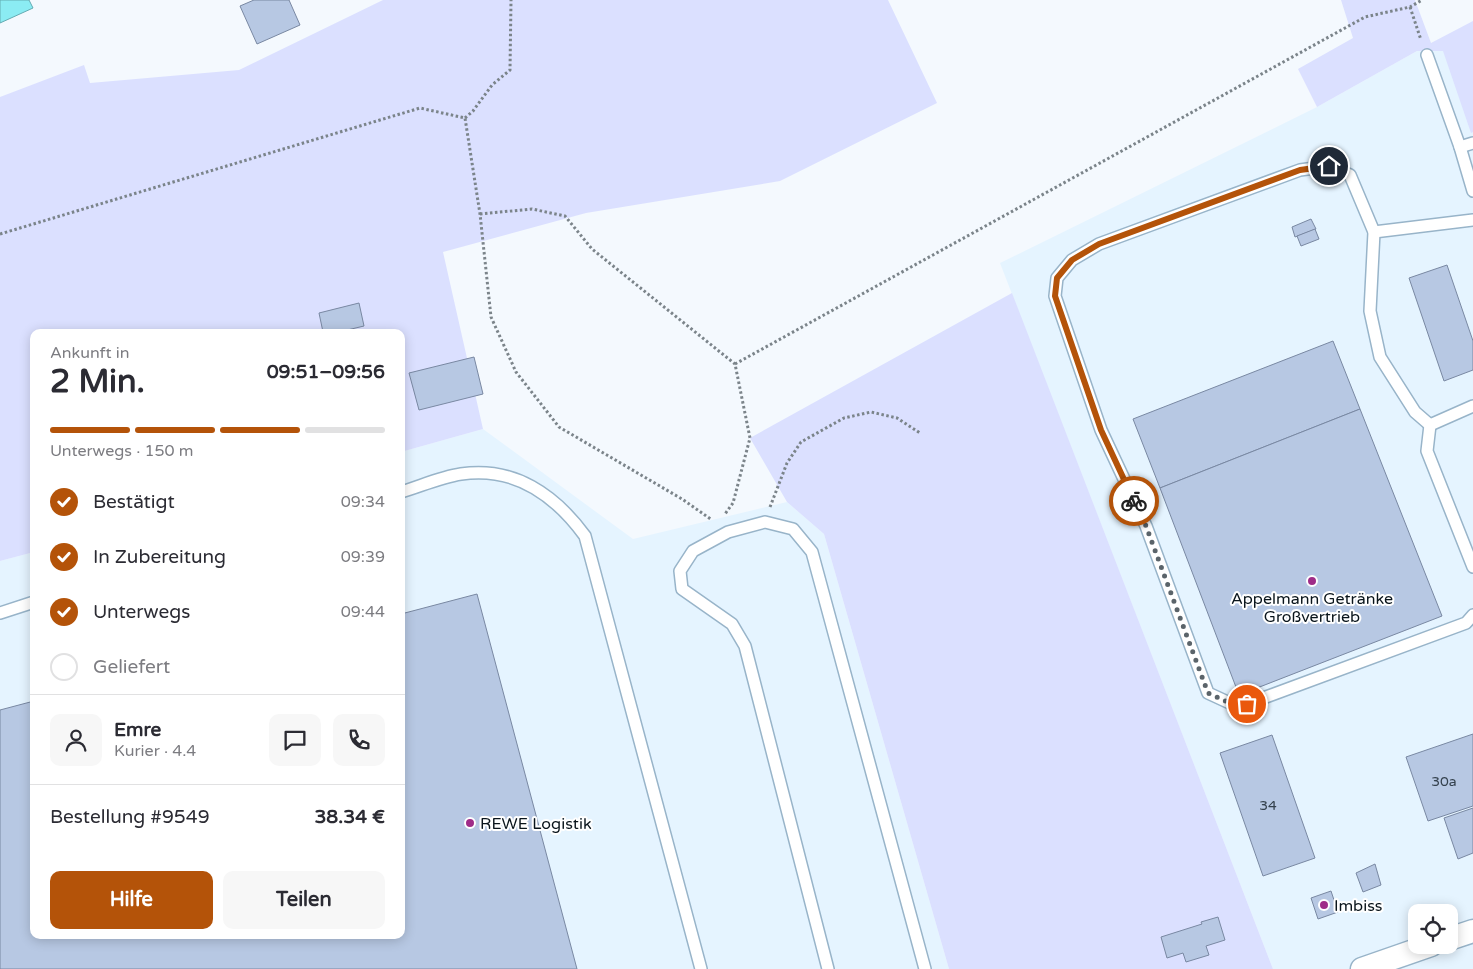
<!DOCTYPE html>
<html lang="de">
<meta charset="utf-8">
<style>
:root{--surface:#fff;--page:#f7f7f7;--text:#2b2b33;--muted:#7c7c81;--line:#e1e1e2;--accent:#b45309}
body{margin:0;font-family:"Varela Round",sans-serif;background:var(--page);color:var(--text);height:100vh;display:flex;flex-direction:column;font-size:19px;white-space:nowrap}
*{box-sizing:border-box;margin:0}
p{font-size:16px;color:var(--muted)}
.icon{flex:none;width:28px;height:28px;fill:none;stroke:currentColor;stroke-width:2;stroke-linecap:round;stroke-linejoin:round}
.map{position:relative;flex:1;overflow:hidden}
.sheet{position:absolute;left:30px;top:329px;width:375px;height:610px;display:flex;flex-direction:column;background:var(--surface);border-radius:10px;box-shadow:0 2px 12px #0003}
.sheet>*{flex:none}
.tools{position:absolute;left:1408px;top:904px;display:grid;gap:10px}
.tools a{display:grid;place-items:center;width:50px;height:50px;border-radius:10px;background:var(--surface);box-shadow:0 2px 12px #0003;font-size:25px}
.pin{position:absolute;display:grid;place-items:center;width:42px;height:42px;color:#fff;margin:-21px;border:2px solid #fff;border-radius:50%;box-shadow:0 1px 5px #0007}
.courier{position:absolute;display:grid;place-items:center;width:50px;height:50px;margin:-25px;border:4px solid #b45309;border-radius:50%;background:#fff;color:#222;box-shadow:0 1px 6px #0007}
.summary em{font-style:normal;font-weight:700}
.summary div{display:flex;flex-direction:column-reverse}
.summary{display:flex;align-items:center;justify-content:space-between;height:85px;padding:0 20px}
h1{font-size:32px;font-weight:700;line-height:38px}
.bar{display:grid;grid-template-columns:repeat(4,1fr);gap:8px 5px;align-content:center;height:60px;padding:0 20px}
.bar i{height:6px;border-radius:4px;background:var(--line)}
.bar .on{background:var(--accent)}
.bar p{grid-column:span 4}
.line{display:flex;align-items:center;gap:12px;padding:0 20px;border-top:1px solid var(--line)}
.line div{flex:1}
.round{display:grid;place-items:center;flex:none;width:52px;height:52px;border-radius:10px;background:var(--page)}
ol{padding:0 20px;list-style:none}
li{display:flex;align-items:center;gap:15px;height:55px}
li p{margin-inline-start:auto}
li .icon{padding:5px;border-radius:50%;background:var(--accent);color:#fff;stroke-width:4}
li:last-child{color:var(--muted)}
li i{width:28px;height:28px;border:2px solid var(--line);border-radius:50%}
.primary-button{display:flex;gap:10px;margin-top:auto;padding:10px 20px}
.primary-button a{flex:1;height:58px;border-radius:10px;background:var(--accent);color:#fff;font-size:20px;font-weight:700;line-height:58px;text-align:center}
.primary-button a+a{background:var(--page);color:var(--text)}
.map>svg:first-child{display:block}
</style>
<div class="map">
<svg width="1473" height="969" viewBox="0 0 1473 969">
<rect width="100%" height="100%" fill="#f4f9fe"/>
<!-- built -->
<g fill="#e5f4ff" fill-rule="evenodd">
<path d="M1473 36V969H1273L1000 263 1317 107 1417 51H1443ZM1416 912H1449V945H1416Z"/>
<polygon points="483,429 633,539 787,502 824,534 949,969 0,969 0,561 34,552 34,935 401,935 401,452"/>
</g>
<!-- green -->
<g fill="#dbe0ff">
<polygon points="383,0 888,0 937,103 780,181 586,213 443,252 483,429 401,452 401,332 34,332 34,552 0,561 0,97 84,65 90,83 239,70"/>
<polygon points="1341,0 1415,0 1431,43 1473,21 1473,132 1471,133 1443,51 1417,51 1317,107 1298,69 1353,38"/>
<polygon points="1012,293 1273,969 949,969 824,534 787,502 750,438"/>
</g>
<!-- water -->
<polygon fill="#8becf3" stroke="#64abb2" points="0,0 29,0 33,8 0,23"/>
<!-- building -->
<g fill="#b7c8e3" stroke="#7988a2">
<polygon points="254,0 289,0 300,25 257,44 240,6"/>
<polygon points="1311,219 1316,229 1295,237 1292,227"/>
<polygon points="1315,229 1319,239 1301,246 1297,236"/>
<polygon points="1447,265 1473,341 1473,370 1444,381 1409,278"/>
<polygon points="359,303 364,326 339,332 323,332 319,313"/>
<polygon points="1333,341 1360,409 1160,488 1133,419"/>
<polygon points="474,357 483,394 419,410 409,373"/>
<polygon points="1360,409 1442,616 1239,695 1160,488"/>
<polygon points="477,594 577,969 0,969 0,710 34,701 34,935 401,935 401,614"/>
<polygon points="1473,734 1473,806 1428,821 1406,757"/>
<polygon points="1272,735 1315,858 1263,876 1220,753"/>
<polygon points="1473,808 1473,853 1458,859 1444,818"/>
<polygon points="1375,864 1381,885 1363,892 1356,873"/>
<polygon points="1331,891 1338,912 1318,919 1311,898"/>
<polygon points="1218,917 1225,940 1206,946 1209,955 1186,962 1183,953 1167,958 1161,937 1202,924 1201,922"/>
</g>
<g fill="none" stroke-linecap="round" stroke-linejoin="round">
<!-- lane casing -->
<g stroke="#98b4c9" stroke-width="14">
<g id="lane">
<polyline points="1427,55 1460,147 1473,191"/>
<polyline points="1460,147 1473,143"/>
<polyline points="1374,232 1473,220"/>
<polyline points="1430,425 1415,412 1380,357 1370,311 1374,232 1350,175 1329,166 1300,170 1099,244 1072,260 1057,278 1055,296 1101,430 1146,526 1208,693 1234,705 1247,704 1466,623 1473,615"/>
<polyline points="1430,425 1427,451 1473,567"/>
<polyline points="1430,425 1473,406"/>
<path d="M401 492C421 486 441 477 461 474 514 466 555 495 585 536L701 969"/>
<polyline points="0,613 34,602"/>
<polyline points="828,969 745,646 732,624 682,589 680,571 693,551 728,532 765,522 793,529 812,552 925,969"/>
</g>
</g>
<!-- street casing -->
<g stroke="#98b4c9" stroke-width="25">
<g id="street">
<polyline points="1449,939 1473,931"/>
<polyline points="1362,969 1431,945"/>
</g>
</g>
<!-- path -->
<g stroke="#7b848a" stroke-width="3" stroke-dasharray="2.5 2.5" stroke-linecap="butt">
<polyline points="1410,7 1421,40"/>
<polyline points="465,118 473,111 492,85 510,70 511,0"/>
<polyline points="480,214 532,209 565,216 592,249 735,364 750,438 733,503 725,514"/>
<polyline points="0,234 420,108 465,118 480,214 491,317 516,372 559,427 682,499 712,520"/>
<polyline points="735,364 1365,17 1410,7 1422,0"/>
<polyline points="770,507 787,463 801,442 844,418 871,412 897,418 920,433"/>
</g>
<!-- lane -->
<use href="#lane" stroke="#fff" stroke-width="11"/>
<!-- street -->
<use href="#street" stroke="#fff" stroke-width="22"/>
</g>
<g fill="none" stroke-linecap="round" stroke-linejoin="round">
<!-- done -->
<polyline stroke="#5b646a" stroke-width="5" stroke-dasharray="0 9" points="1134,501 1146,526 1208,693 1234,705 1247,704"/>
<!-- route -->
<polyline stroke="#b45309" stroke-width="6" points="1134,501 1101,430 1055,296 1057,278 1072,260 1099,244 1300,170 1329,166"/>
</g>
<!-- markers -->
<g fill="#9f2c88" stroke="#fff" stroke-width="2">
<circle cx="1312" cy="581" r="5"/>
<circle cx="470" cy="823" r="5"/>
<circle cx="1324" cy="905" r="5"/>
</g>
<g text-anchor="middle" stroke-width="4" stroke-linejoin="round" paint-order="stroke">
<!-- number labels -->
<g font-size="14" fill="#34414d">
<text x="1444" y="786">30a</text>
<text x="1268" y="810">34</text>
</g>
<!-- poi labels -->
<g font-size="16" fill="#09141b" stroke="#fff" text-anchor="start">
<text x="1312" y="604" text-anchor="middle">Appelmann Getränke<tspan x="1312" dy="18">Großvertrieb</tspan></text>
<text x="480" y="829">REWE Logistik</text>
<text x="1334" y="911">Imbiss</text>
</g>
</g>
</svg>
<div class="tools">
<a><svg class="icon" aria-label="locate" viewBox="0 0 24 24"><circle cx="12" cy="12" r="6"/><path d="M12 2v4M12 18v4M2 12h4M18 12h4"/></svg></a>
</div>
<div class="pin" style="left:1247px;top:704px;background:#ea580c"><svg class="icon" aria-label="bag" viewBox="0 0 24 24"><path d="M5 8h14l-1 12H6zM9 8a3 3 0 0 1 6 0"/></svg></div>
<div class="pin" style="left:1329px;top:166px;background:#1f2937"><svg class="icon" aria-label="home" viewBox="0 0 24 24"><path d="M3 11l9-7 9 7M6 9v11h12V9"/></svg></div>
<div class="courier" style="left:1134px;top:501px"><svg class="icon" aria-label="bike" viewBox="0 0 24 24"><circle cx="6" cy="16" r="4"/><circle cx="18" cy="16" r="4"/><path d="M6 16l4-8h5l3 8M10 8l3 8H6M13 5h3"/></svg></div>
<section class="sheet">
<div class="summary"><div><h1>2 Min.</h1><p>Ankunft in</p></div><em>09:51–09:56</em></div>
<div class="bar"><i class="on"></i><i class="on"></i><i class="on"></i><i></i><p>Unterwegs · 150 m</p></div>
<ol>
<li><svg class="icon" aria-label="check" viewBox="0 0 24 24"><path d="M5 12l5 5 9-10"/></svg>Bestätigt<p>09:34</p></li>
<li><svg class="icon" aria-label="check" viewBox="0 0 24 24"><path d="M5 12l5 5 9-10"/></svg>In Zubereitung<p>09:39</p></li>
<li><svg class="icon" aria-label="check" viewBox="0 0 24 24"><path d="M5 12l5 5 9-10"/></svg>Unterwegs<p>09:44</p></li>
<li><i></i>Geliefert</li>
</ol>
<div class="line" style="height:90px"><a class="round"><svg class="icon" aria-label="person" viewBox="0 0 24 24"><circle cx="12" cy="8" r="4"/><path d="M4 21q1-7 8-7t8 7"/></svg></a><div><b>Emre</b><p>Kurier · 4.4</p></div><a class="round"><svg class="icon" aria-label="chat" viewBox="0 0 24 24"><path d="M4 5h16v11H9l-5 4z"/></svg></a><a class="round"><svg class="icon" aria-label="phone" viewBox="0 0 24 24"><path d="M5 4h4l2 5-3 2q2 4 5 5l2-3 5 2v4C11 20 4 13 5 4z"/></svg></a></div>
<div class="line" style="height:65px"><div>Bestellung #9549</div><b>38.34 €</b></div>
<div class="primary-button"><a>Hilfe</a><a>Teilen</a></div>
</section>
</div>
